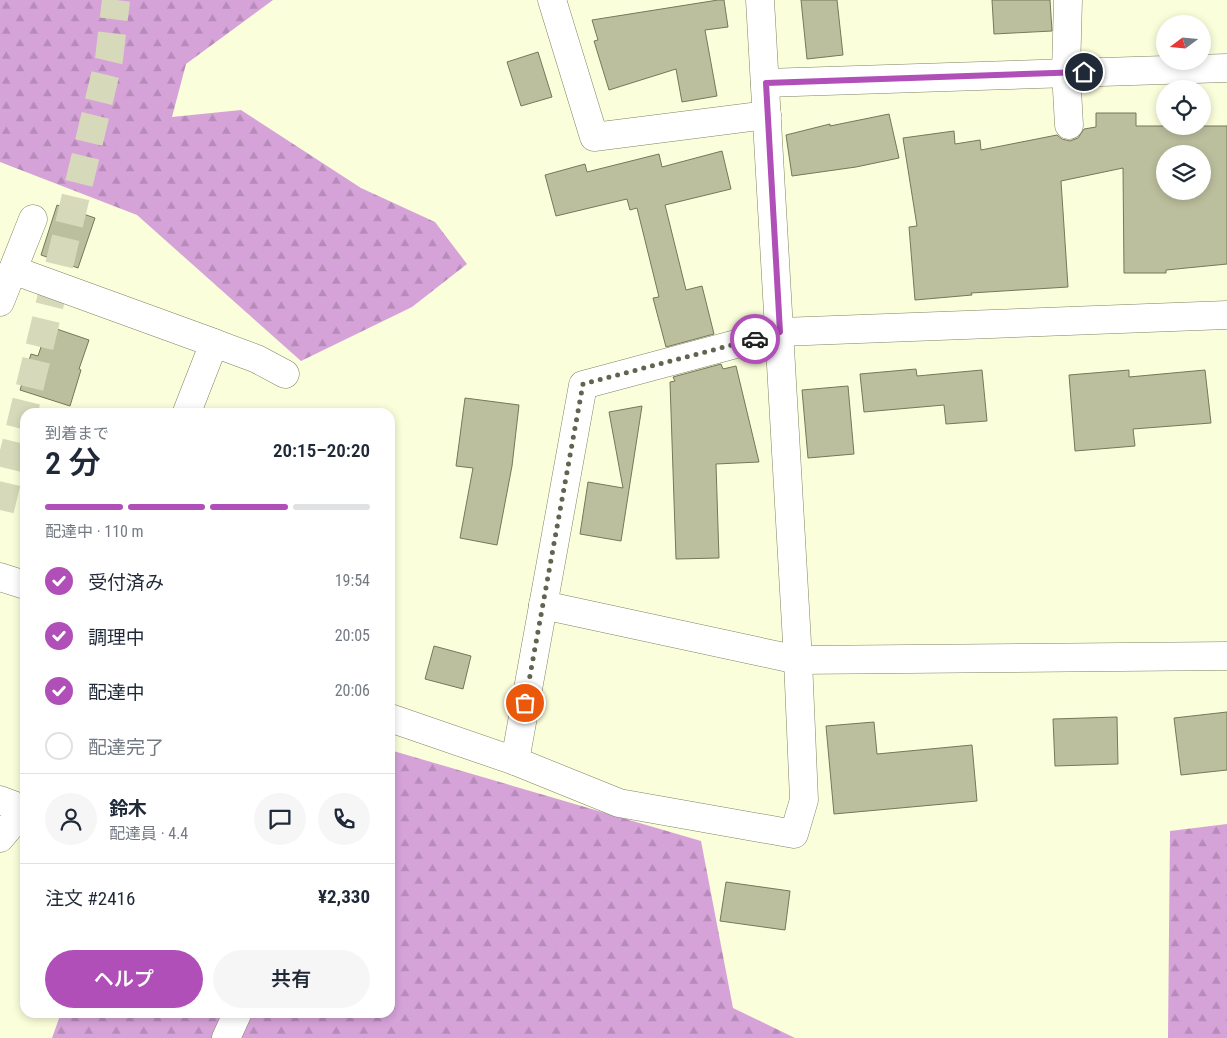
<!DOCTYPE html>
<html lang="ja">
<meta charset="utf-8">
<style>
:root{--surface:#fff;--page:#f6f6f7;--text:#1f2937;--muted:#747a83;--line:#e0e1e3;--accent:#af4fb7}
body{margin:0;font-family:"Roboto Condensed","Noto Sans JP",sans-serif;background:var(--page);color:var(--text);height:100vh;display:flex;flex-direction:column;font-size:19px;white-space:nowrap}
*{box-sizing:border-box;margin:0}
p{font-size:16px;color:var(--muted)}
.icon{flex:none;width:28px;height:28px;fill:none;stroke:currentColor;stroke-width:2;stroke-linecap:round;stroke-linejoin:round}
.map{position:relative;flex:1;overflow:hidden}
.drawer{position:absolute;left:20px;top:408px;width:375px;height:610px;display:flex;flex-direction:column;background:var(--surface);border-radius:15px;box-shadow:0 2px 8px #0003}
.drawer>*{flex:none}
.needle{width:32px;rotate:254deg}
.fabs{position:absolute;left:1156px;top:15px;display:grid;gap:10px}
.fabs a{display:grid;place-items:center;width:55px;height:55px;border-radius:50%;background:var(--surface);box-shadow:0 2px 8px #0003;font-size:25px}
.pin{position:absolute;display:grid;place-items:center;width:42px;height:42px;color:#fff;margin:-21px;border:2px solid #fff;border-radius:50%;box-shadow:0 1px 5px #0007}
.courier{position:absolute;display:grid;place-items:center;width:50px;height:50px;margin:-25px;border:4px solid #af4fb7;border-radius:50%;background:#fff;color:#222;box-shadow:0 1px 6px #0007}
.overview em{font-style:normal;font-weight:600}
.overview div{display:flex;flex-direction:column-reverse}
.overview{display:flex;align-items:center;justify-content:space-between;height:85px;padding:0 25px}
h1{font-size:32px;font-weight:600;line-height:38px}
.bar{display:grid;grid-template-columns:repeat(4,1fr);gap:8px 5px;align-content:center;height:60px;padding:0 25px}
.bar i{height:6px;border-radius:4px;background:var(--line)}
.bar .active{background:var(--accent)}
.bar p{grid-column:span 4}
.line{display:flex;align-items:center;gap:12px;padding:0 25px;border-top:1px solid var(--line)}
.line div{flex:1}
.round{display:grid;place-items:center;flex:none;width:52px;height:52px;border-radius:26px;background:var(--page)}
ol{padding:0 25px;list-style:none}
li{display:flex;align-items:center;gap:15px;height:55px}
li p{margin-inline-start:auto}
li .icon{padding:5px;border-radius:50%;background:var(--accent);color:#fff;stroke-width:4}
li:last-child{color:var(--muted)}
li i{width:28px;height:28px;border:2px solid var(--line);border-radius:50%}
.button{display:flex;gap:10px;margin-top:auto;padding:10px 25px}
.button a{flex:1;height:58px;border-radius:30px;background:var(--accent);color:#fff;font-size:20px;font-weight:600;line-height:58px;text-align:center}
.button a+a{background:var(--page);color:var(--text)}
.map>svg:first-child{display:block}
</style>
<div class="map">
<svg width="1227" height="1038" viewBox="0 0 1227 1038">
<defs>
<pattern id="forest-firs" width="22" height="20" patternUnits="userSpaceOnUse" patternTransform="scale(1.25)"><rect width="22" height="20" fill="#d6a3d9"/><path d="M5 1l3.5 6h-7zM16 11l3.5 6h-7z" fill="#b78bb9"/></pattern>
</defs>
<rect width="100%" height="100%" fill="#fafeda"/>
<!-- forest -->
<g fill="url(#forest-firs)">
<polygon points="0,0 273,0 186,64 172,117 241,110 361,188 435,222 467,264 412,307 301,361 137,215 0,162"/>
<polygon points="390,750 701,841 733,1008 795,1038 52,1038 61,1013 390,1012"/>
<polygon points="1227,824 1227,1038 1168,1038 1170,831"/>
</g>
<!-- building -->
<g fill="#bbbf9d" stroke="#757859" fill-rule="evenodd">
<polygon points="718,0 724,0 728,27 705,30 717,96 682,102 676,69 609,90 594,41 598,40 592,20"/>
<polygon points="801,0 837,0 843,55 807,59"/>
<polygon points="992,0 1050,0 1052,31 994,34"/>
<polygon points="538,52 552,97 521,106 507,62"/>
<path d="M1096 113H1136V126H1227V264L1166 270V273H1124L1123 168 1061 181 1068 287 971 293 972 295 915 300 909 227 917 226 903 138 954 131 955 144 980 140 981 150 1057 135 1062 139 1070 141 1078 138 1084 129 1096 127ZM1165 154H1202V191H1165Z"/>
<polygon points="889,114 899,158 856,167 792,176 786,135 830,124 830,126"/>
<polygon points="722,151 731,189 665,205 686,290 702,286 714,334 666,347 653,298 659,297 637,208 630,210 627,199 556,216 545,175 585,164 587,172 659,154 662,167"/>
<polygon points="57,205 95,218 78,268 41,255"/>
<polygon points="48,326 89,340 79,369 81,370 70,406 20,390 31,354 38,356"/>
<polygon points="721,364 723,369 736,366 759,462 716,464 719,558 676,559 670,382 675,381 673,377"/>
<polygon points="916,369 917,376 982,370 987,421 946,424 944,405 864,412 860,374"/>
<polygon points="1129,370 1129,377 1205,370 1211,423 1133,429 1135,446 1075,451 1069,375"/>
<polygon points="848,386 854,454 808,458 802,390"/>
<polygon points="465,398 519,405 512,466 497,545 460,538 473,468 456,466"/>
<polygon points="642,406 621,541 580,534 588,482 623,488 609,412"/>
<polygon points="434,646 471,656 463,689 425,679"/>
<polygon points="1227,712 1227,770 1181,775 1174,718"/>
<polygon points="1117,717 1118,764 1055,766 1053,719"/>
<polygon points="874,722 877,754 972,745 977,801 834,814 826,726"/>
<polygon points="726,882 790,891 785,930 720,921"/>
</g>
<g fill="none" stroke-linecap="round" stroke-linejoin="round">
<!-- highway-tunnel -->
<polyline stroke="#d7daba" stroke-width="28" stroke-dasharray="28 14" stroke-linecap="butt" points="0,510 109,59 116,0"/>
<!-- minor casing -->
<g stroke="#808363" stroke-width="29">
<g id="minor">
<polyline points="552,0 594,137 767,115"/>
<polyline points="1068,0 1066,72 1069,125"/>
<polyline points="765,83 1227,68"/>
<polyline points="13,270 214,343 187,412"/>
<polyline points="0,302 33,219"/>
<polyline points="214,343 257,359 285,374"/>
<polyline points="0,577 25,585"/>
<polyline points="543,605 798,660 1227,656"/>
<polyline points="390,718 515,761 619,803 794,834 804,800 798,660 760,0"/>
<polyline points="515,761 583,385 781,332 1227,315"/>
<polyline points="0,800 24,809"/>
<polyline points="0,838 25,808"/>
<polyline points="226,1038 238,1012"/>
</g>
</g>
<!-- minor -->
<use href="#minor" stroke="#fff" stroke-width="28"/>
</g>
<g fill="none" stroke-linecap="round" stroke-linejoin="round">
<!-- done -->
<polyline stroke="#626450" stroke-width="5" stroke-dasharray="0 9" points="525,703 583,384 755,339"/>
<!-- route -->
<polyline stroke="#af4fb7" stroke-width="6" points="755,339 780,332 766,83 1084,72"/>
</g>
</svg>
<div class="fabs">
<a><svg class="needle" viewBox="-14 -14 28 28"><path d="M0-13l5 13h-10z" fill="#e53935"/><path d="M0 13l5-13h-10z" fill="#747a83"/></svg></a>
<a><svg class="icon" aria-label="locate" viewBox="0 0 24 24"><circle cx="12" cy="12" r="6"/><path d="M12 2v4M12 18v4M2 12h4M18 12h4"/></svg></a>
<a><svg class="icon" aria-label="layers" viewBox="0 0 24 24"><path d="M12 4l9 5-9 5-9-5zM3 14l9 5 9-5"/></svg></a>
</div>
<div class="pin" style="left:525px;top:703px;background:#ea580c"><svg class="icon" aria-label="bag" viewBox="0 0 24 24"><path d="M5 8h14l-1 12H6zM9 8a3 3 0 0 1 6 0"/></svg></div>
<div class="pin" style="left:1084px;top:72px;background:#1f2937"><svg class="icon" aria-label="home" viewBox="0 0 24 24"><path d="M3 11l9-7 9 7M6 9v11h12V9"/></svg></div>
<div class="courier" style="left:755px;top:339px"><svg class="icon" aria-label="car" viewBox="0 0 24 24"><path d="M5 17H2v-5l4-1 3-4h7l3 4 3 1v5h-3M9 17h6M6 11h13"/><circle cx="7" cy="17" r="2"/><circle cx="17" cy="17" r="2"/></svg></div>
<section class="drawer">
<div class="overview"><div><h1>2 分</h1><p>到着まで</p></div><em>20:15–20:20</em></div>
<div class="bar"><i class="active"></i><i class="active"></i><i class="active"></i><i></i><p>配達中 · 110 m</p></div>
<ol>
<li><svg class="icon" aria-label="check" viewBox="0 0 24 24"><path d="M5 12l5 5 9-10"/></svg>受付済み<p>19:54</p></li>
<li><svg class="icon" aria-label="check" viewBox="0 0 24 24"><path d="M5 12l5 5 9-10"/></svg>調理中<p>20:05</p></li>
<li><svg class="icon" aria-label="check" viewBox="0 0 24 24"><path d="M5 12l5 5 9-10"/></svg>配達中<p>20:06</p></li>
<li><i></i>配達完了</li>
</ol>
<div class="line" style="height:90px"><a class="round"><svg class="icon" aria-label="person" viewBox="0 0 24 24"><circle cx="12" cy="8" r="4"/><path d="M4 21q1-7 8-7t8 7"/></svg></a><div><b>鈴木</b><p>配達員 · 4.4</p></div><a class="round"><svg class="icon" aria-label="chat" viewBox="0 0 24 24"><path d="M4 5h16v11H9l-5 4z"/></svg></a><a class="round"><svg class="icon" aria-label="phone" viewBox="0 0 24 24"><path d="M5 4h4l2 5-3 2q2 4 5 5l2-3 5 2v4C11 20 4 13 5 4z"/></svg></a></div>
<div class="line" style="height:65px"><div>注文 #2416</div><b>¥2,330</b></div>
<div class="button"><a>ヘルプ</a><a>共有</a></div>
</section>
</div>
